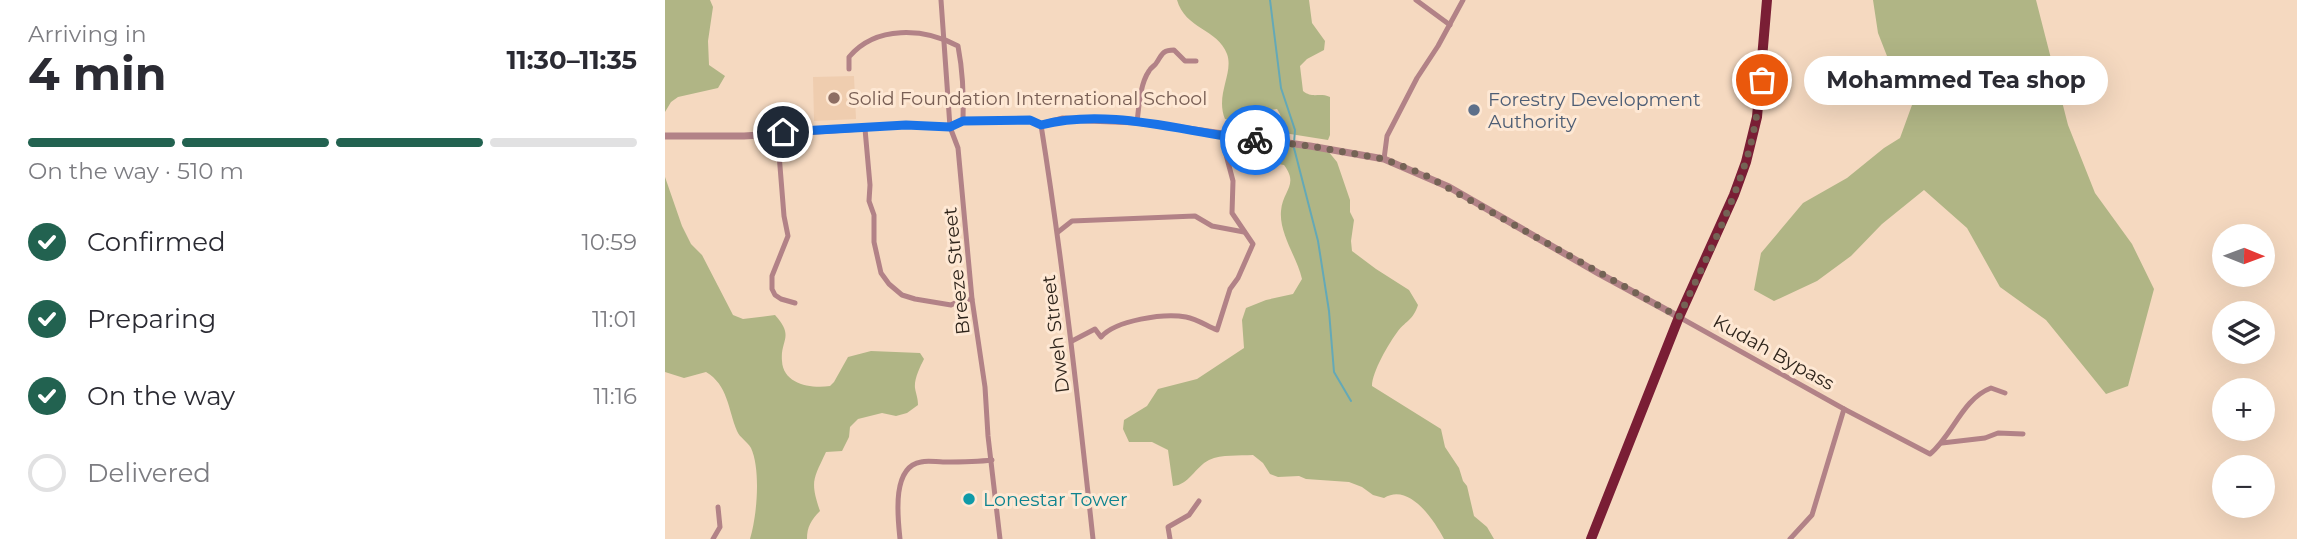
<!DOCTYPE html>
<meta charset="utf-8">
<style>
:root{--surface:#fff;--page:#f2f2f3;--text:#2b2b33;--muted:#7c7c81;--line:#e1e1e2;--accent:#226250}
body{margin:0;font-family:Montserrat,sans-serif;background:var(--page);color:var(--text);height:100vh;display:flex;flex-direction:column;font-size:26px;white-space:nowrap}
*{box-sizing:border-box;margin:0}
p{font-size:23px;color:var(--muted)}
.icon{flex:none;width:38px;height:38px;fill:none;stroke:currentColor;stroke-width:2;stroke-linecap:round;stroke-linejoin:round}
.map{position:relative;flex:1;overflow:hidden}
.drawer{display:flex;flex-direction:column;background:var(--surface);width:665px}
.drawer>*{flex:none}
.needle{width:46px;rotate:91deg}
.tools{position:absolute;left:1547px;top:224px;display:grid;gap:14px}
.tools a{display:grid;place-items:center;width:63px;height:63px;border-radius:50%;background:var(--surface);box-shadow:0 7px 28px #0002;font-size:35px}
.pin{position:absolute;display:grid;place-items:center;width:60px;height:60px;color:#fff;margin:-30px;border:4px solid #fff;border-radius:50%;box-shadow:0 2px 7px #0007}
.courier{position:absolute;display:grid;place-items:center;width:70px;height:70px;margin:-35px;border:5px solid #1a73e8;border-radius:50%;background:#fff;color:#222;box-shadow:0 2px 9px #0007}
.bubble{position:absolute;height:49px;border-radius:24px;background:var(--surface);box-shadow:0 7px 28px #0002;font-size:23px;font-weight:700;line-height:49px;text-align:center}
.summary em{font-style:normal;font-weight:700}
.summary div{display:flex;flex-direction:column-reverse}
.summary{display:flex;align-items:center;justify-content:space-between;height:119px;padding:0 28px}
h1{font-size:46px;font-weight:700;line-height:52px}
.bar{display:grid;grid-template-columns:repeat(4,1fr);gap:10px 7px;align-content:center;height:84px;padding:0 28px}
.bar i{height:9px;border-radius:5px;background:var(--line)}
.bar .selected{background:var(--accent)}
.bar p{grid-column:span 4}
ol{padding:0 28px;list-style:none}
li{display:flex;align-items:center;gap:21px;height:77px}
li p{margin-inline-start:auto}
li .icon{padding:7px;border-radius:50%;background:var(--accent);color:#fff;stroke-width:4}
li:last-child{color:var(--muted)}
li i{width:38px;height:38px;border:4px solid var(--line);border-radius:50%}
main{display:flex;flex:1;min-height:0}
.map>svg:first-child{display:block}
</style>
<main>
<section class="drawer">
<div class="summary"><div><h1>4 min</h1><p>Arriving in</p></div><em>11:30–11:35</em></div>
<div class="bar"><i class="selected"></i><i class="selected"></i><i class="selected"></i><i></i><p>On the way · 510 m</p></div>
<ol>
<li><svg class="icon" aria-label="check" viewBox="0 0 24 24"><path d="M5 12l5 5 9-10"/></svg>Confirmed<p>10:59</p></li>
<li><svg class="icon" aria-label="check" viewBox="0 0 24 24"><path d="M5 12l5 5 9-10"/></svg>Preparing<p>11:01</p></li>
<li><svg class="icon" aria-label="check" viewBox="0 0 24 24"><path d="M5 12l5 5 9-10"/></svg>On the way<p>11:16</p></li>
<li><i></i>Delivered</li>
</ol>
</section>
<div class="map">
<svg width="1632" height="539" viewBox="0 0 1632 539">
<rect width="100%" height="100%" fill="#f5d9c0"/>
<!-- built -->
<polygon fill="#efcdaf" points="189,76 191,119 149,121 148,77"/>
<!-- green -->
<g fill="#b0b585">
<polygon points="0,0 45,0 48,7 43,41 44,65 60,76 53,88 13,97 6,102 0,112"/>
<path d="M512 0H644L647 23 660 41 659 50 642 59 635 66 638 91C648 99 654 92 665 97V135L663 140 619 133 615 114 612 109 601 111 597 116 598 121 595 126H585L560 119C550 95 569 73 562 54 553 29 520 29 512 0Z"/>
<polygon points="1208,0 1371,0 1403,125 1430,193 1467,244 1489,289 1463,386 1441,394 1381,320 1335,287 1302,228 1259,190 1217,224 1186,256 1152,281 1109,301 1089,290 1096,253 1138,203 1182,178 1219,148 1235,138 1247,105 1238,76 1222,56 1213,33"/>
<path d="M576 138 663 151 672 162 685 200V212L689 220 686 241 687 251 711 269 744 290 753 305C748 320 742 320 733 331 724 343 707 372 707 386L776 429 780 447 794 468 798 481 802 486 809 516 822 527 829 539H779C769 520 744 482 719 498L708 495 697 487 684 482 641 479 634 476 613 477 605 474 598 463 588 455C574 456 557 454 544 460 530 467 524 485 508 486L503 450 487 442H464L458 429 459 420 482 406 493 389 532 379 579 348 577 320 581 308 601 300 628 294 637 279C632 257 614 234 616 211 618 190 634 185 619 165L575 158 567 150 568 141Z"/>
<path d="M0 177 17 226 26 244 37 255 68 315 78 319 110 315C130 337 115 340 117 361 118 384 146 389 165 386L169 382 183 357 206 351 255 353 259 359C255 367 249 379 250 388 251 394 253 398 253 405L242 413 231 416 217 413 193 419 185 427 184 437 177 451 161 452C148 480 145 481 155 511 146 520 142 527 142 539H85C92 516 96 470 86 448 82 441 75 438 72 431 63 409 63 385 41 372L19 378 0 372Z"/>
</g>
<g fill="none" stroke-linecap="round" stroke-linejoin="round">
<!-- stream -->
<g stroke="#64a9b7" stroke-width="2">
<polyline points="605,0 616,88 630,130 629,143"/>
<polyline points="629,148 653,241 664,311 669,372 686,401"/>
</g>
<!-- minor -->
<g stroke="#b28287" stroke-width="5">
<polyline points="276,0 285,127 293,148 307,299 320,387 323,436 335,539"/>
<polyline points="751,0 785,25"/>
<path d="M184 69V57C211 25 259 28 293 46 298 72 299 94 298 121"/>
<path d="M472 122C474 106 475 84 484 71 486 67 490 66 492 62 497 54 498 50 509 50L520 61H531"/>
<path d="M376 125C398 263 413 400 428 539"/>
<polyline points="200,129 205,185 204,201 209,215 209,242 216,273 224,284 237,295 250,299 286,305 296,300 307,299"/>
<polyline points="118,132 114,144 114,154 119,216 123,236 107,276 107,289 110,295 116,299 130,303"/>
<polyline points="719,159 722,136 752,78 773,46 798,0"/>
<polyline points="393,232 407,221 530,216 547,226 579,232"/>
<path d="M1014 317 1179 409 1265 454C1288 435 1297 399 1326 388L1340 393"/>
<path d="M407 341 430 329 436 337C451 320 499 313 521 317 532 319 542 326 552 330L565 289 573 278 588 244 567 213 568 181 559 147V136"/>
<polyline points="1277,443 1320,438 1333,433 1358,434"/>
<polyline points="48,539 55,527 53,507"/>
<path d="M235 539C233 519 226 467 256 462 263 460 271 462 278 462 294 462 311 462 327 460"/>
<polyline points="505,539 503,527 524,515 534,501"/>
<polyline points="1125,539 1147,515 1179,409"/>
</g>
<!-- tertiary -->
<polyline stroke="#b28287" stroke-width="7" points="0,136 79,136 241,125 285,127 298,121 365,120 376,125 398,119 472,122 645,146 719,159 784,187 935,274 1014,317"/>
<!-- trunk -->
<polyline stroke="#7a1e35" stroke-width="10" points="926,539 1014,317 1069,195 1081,162 1092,117 1102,0"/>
</g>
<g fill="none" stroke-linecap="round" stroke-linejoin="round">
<!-- done -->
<path stroke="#746355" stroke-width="7" stroke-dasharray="0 12.6" d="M590 140 645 146 719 159 760 175 1014 317C1037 267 1063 217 1080 164 1089 137 1093 108 1097 80"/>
<!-- route -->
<path stroke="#1a73e8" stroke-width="9" d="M118 132 241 125 285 127 298 121 365 120 376 125C446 107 520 133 590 140"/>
</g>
<!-- markers -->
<circle fill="#8d6e63" stroke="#fee8d4" stroke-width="2.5" cx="169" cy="98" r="7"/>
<circle fill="#5c6f8a" stroke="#fee8d4" stroke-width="2.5" cx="809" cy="110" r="7"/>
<circle fill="#0f9aa8" stroke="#fee8d4" stroke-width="2.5" cx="304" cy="499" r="7"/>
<g text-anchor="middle" stroke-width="6" stroke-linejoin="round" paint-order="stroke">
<!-- education labels -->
<g font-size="19" fill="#785e54" stroke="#fee8d4" text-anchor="start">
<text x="183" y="105">Solid Foundation International School</text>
</g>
<!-- service labels -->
<g font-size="19" fill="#4e5e75" stroke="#fee8d4" text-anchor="start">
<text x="823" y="106">Forestry Development<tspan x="823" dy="22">Authority</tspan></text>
</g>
<!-- street labels -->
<g font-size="19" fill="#2e241b" stroke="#fee8d4">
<text transform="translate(291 271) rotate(-96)" y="7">Breeze Street</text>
<text transform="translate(390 334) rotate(-97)" y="7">Dweh Street</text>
<text transform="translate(1109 352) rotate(29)" y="7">Kudah Bypass</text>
</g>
<!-- culture labels -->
<g font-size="19" fill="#0d838f" stroke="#fee8d4" text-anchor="start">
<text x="318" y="506">Lonestar Tower</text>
</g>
</g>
</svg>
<div class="tools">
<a><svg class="needle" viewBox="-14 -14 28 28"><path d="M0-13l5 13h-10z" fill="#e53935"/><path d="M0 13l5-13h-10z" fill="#7c7c81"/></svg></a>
<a><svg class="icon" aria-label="layers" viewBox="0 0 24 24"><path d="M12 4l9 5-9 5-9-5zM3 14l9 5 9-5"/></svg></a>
<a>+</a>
<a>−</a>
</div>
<div class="pin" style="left:1097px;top:80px;background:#ea580c"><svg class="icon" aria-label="bag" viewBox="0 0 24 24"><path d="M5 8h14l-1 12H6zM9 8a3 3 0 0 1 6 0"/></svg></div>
<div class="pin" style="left:118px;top:132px;background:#1f2937"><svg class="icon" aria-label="home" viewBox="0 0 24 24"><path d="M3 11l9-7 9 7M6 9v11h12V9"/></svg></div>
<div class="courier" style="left:590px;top:140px"><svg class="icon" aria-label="bike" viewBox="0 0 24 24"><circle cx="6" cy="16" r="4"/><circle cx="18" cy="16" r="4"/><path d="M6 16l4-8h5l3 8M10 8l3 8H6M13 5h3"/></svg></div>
<div class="bubble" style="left:1139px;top:56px;width:304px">Mohammed Tea shop</div>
</div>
</main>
